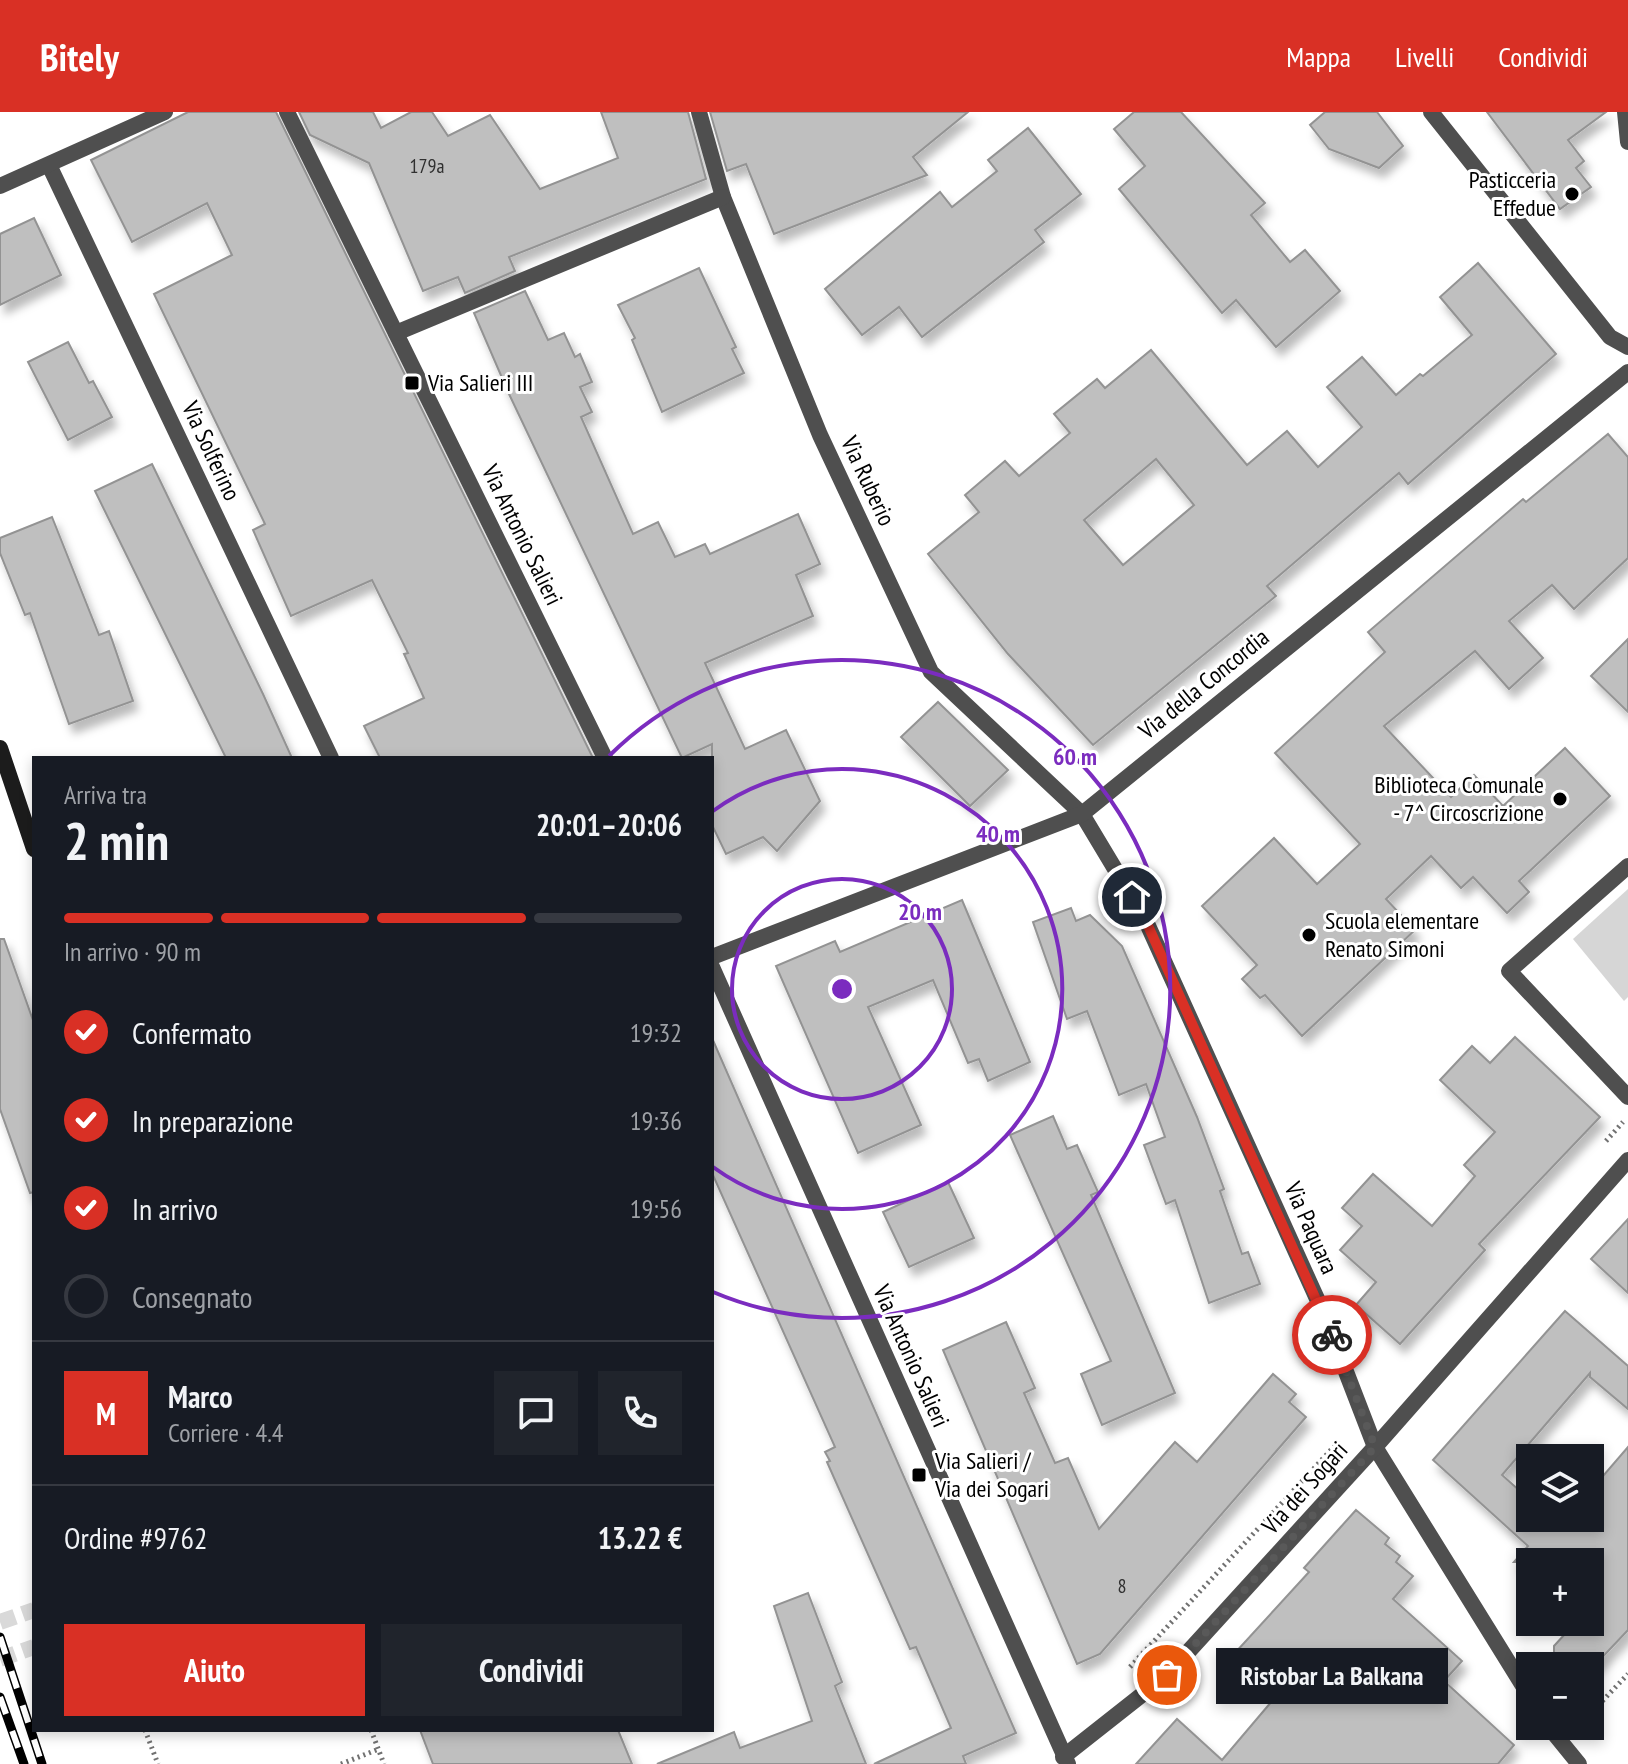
<!DOCTYPE html>
<html lang="it">
<meta charset="utf-8">
<style>
:root{--surface:#171b24;--page:#20242c;--text:#f1f3f6;--muted:#9ea1a6;--line:#363941;--accent:#d93025}
body{margin:0;font-family:"PT Sans Narrow",sans-serif;background:var(--page);color:var(--text);height:100vh;display:flex;flex-direction:column;font-size:30px;white-space:nowrap}
*{box-sizing:border-box;margin:0}
p{font-size:26px;color:var(--muted)}
.icon{flex:none;width:44px;height:44px;fill:none;stroke:currentColor;stroke-width:2;stroke-linecap:round;stroke-linejoin:round}
.map{position:relative;flex:1;overflow:hidden}
.side{position:absolute;left:32px;top:644px;width:682px;height:976px;display:flex;flex-direction:column;background:var(--surface);border-radius:0px;box-shadow:0 4px 12px #0003}
.side>*{flex:none}
.controls{position:absolute;left:1516px;top:1332px;display:grid;gap:16px}
.controls a{display:grid;place-items:center;width:88px;height:88px;border-radius:0px;background:var(--surface);box-shadow:0 4px 12px #0003;font-size:40px}
.pin{position:absolute;display:grid;place-items:center;width:68px;height:68px;color:#fff;margin:-34px;border:4px solid #fff;border-radius:50%;box-shadow:0 2px 8px #0007}
.courier{position:absolute;display:grid;place-items:center;width:80px;height:80px;margin:-40px;border:6px solid #d93025;border-radius:50%;background:#fff;color:#222;box-shadow:0 2px 10px #0007}
.bubble{position:absolute;height:56px;border-radius:0px;background:var(--surface);box-shadow:0 4px 12px #0003;font-size:26px;font-weight:700;line-height:56px;text-align:center}
.summary em{font-style:normal;font-weight:700}
.summary div{display:flex;flex-direction:column-reverse}
.summary{display:flex;align-items:center;justify-content:space-between;height:136px;padding:0 32px}
h1{font-size:52px;font-weight:700;line-height:60px}
.bar{display:grid;grid-template-columns:repeat(4,1fr);gap:12px 8px;align-content:center;height:96px;padding:0 32px}
.bar i{height:10px;border-radius:6px;background:var(--line)}
.bar .selected{background:var(--accent)}
.bar p{grid-column:span 4}
.line{display:flex;align-items:center;gap:20px;padding:0 32px;border-top:2px solid var(--line)}
.line div{flex:1}
.round{display:grid;place-items:center;flex:none;width:84px;height:84px;border-radius:0px;background:var(--page)}
ol{padding:0 32px;list-style:none}
li{display:flex;align-items:center;gap:24px;height:88px}
li p{margin-inline-start:auto}
li .icon{padding:8px;border-radius:50%;background:var(--accent);color:#fff;stroke-width:4}
li:last-child{color:var(--muted)}
li i{width:44px;height:44px;border:4px solid var(--line);border-radius:50%}
.action{display:flex;gap:16px;margin-top:auto;padding:16px 32px}
.action a{flex:1;height:92px;border-radius:0px;background:var(--accent);color:#fff;font-size:32px;font-weight:700;line-height:92px;text-align:center}
.action a+a{background:var(--page);color:var(--text)}
header{display:flex;align-items:center;gap:48px;box-sizing:border-box;height:112px;padding:0 40px;background:var(--accent);color:#fff}
header strong{font-size:38px}
nav{display:flex;gap:44px;margin-inline-start:auto;font-size:28px}
.map>svg:first-child{display:block}
</style>
<header>
<strong>Bitely</strong>
<nav><a>Mappa</a><a>Livelli</a><a>Condividi</a></nav>
</header>
<div class="map">
<svg width="1628" height="1652" viewBox="0 0 1628 1652">
<defs>
<filter id="shadow"><feDropShadow dx="5" dy="9" stdDeviation="4" flood-color="#0004"/></filter>
</defs>
<rect width="100%" height="100%" fill="#fff"/>
<!-- green -->
<polygon fill="#d6d6d6" points="1628,777 1628,885 1624,889 1573,827"/>
<!-- building -->
<g fill="#bfbfbf" stroke="#939393" stroke-width="2" fill-rule="evenodd" filter="url(#shadow)">
<polygon points="188,0 276,0 593,646 380,646 364,614 424,586 404,542 408,541 372,468 291,504 253,418 265,412 154,182 232,143 207,91 132,130 91,48"/>
<polygon points="299,0 373,0 381,16 411,0 432,0 448,24 490,3 540,77 618,46 601,0 688,0 706,67 509,145 515,159 465,181 458,165 423,179 369,51 310,23"/>
<polygon points="710,0 968,0 913,45 927,63 774,122 746,52 727,59"/>
<polygon points="1134,0 1181,0 1265,91 1251,103 1290,150 1305,138 1340,179 1276,235 1236,188 1222,201 1119,77 1145,54 1114,17"/>
<polygon points="1325,0 1377,0 1403,34 1379,56 1329,37 1310,13"/>
<polygon points="1487,0 1606,0 1568,28 1584,49 1576,56 1591,75 1560,97"/>
<polygon points="1028,16 1081,82 1035,118 1044,130 922,225 899,195 862,223 825,177 940,80 952,95 997,59 988,48"/>
<polygon points="34,106 61,163 0,193 0,122"/>
<path d="M1478 151 1556 242 1408 372 1399 361 1267 474 1276 484 1093 633 1008 542 928 442 979 400 965 383 1005 349 1019 364 1070 321 1054 302 1097 267 1105 276 1151 238 1247 353 1287 319 1318 355 1362 315 1327 275 1362 245 1396 283 1420 262 1423 264 1472 223 1440 185ZM1156 347 1194 393 1123 453 1084 408Z"/>
<polygon points="699,156 736,235 732,237 744,261 662,300 632,228 635,226 618,193"/>
<polygon points="525,179 548,228 564,221 575,245 580,242 592,270 580,275 592,300 581,305 633,422 658,410 675,445 705,432 710,442 798,402 820,452 796,463 813,504 705,551 745,637 786,618 820,689 777,739 763,725 726,742 712,713 712,632 682,646 509,282 474,201"/>
<polygon points="68,230 89,271 93,269 112,305 68,328 28,250"/>
<polygon points="1608,322 1628,345 1628,446 1574,497 1552,473 1509,509 1543,546 1509,577 1475,539 1384,614 1451,685 1474,663 1503,694 1565,636 1610,684 1519,769 1529,780 1507,801 1473,765 1461,776 1431,744 1386,787 1415,818 1302,924 1265,883 1260,886 1242,867 1257,853 1202,794 1274,726 1317,772 1360,732 1275,641 1385,540 1368,520 1523,387 1526,390"/>
<polygon points="152,352 263,582 292,646 226,646 95,379"/>
<polygon points="52,405 99,523 109,519 133,589 69,612 30,501 25,503 0,441 0,426"/>
<polygon points="1628,527 1628,600 1591,564"/>
<polygon points="938,590 1008,658 970,694 901,625"/>
<polygon points="962,788 1030,950 988,969 979,947 968,951 933,868 868,895 921,1013 858,1041 776,854 835,829 840,840"/>
<polygon points="1071,796 1076,809 1090,803 1122,834 1197,1005 1224,1077 1220,1079 1242,1142 1248,1140 1260,1172 1209,1191 1175,1088 1166,1092 1144,1033 1165,1025 1146,972 1119,983 1087,899 1067,907 1033,810"/>
<polygon points="0,827 4,827 34,911 34,1080 30,1081 0,997"/>
<polygon points="1515,925 1600,1005 1479,1132 1485,1138 1400,1232 1356,1193 1376,1170 1340,1138 1362,1114 1342,1096 1373,1062 1432,1114 1475,1064 1464,1053 1495,1020 1440,968 1472,934 1490,951"/>
<polygon points="712,926 1016,1621 963,1644 966,1652 874,1652 951,1616 916,1535 910,1537 827,1350 830,1349 825,1340 835,1335 712,1061"/>
<polygon points="1053,1004 1067,1037 1077,1033 1098,1080 1091,1083 1175,1281 1102,1313 1081,1262 1111,1249 1010,1023"/>
<polygon points="948,1070 974,1126 909,1155 883,1100"/>
<polygon points="1628,1107 1628,1181 1591,1147"/>
<polygon points="1565,1199 1628,1254 1628,1297 1590,1265 1590,1261 1502,1363 1530,1388 1530,1406 1590,1406 1590,1379 1628,1335 1628,1518 1594,1554 1564,1554 1554,1545 1554,1534 1576,1510 1590,1510 1590,1450 1514,1450 1528,1434 1433,1348"/>
<polygon points="1006,1210 1035,1276 1024,1281 1055,1351 1068,1346 1099,1417 1175,1330 1197,1350 1273,1262 1296,1282 1289,1290 1306,1305 1100,1542 1077,1552 943,1238"/>
<polygon points="1356,1398 1389,1426 1385,1432 1400,1444 1396,1450 1413,1464 1393,1487 1462,1549 1444,1569 1514,1633 1498,1652 1136,1652 1177,1607 1222,1648 1278,1582 1234,1542 1309,1460 1304,1456"/>
<polygon points="808,1481 842,1570 835,1574 866,1652 657,1652 734,1620 740,1636 812,1609 774,1494"/>
<polygon points="420,1618 618,1618 632,1652 433,1652"/>
</g>
<g fill="none" stroke-linecap="round" stroke-linejoin="round">
<!-- secondary-tunnel -->
<g stroke="#d9d9d9" stroke-width="16" stroke-dasharray="16 8" stroke-linecap="butt">
<polyline points="0,1510 34,1498"/>
<polyline points="0,1547 34,1535"/>
</g>
<!-- path -->
<g stroke="#717171" stroke-width="5" stroke-dasharray="2 4" stroke-linecap="butt">
<polyline points="1606,1029 1623,1010"/>
<polyline points="1130,1555 1341,1327"/>
<polyline points="1590,1602 1628,1562"/>
<polyline points="145,1618 158,1652"/>
<polyline points="371,1618 384,1652"/>
<polyline points="341,1652 379,1637"/>
</g>
<!-- street -->
<g stroke="#4f4f4f" stroke-width="16">
<polyline points="287,0 605,646"/>
<polyline points="699,0 723,85 820,323 931,560 1082,702 1145,807 1323,1200 1375,1335 1530,1585"/>
<polyline points="1431,0 1610,225 1628,235"/>
<polyline points="1625,0 1628,30"/>
<polyline points="49,53 331,646"/>
<polyline points="0,74 165,0"/>
<polyline points="396,221 723,85"/>
<polyline points="1628,754 1509,859 1628,985"/>
<polyline points="712,845 1082,702 1628,260"/>
<polyline points="712,855 1068,1652"/>
<polyline points="1548,1614 1579,1652"/>
<polyline points="1063,1645 1167,1563 1375,1335 1628,1048"/>
</g>
<!-- secondary -->
<polyline stroke="#1c1c1c" stroke-width="16" points="0,636 34,737"/>
<!-- rail casing -->
<g stroke="#000" stroke-width="9">
<g id="rail">
<polyline points="0,1525 42,1652"/>
<polyline points="0,1585 24,1652"/>
</g>
</g>
<!-- rail -->
<use href="#rail" stroke="#fff" stroke-width="6" stroke-dasharray="18" stroke-linecap="butt"/>
</g>
<g fill="none" stroke-linecap="round" stroke-linejoin="round">
<!-- done -->
<polyline stroke="#595959" stroke-width="8" stroke-dasharray="0 14.4" points="1167,1563 1375,1335 1332,1223"/>
<!-- route -->
<polyline stroke="#d93025" stroke-width="10" points="1132,785 1145,807 1332,1223"/>
</g>
<!-- distance rings -->
<g fill="none" stroke="#7b2cbf" stroke-width="4">
<circle cx="842" cy="877" r="110"/>
<path d="M713 699A220 220 0 1 1 713 1055"/>
<path d="M609 644A329 329 0 1 1 713 1180"/>
</g>
<!-- markers -->
<g fill="#000" stroke="#fff" stroke-width="3">
<circle cx="1572" cy="82" r="8"/>
<rect x="404" y="263" width="16" height="16" rx="4"/>
<circle cx="1560" cy="687" r="8"/>
<circle cx="1309" cy="823" r="8"/>
<rect x="911" y="1355" width="16" height="16" rx="4"/>
</g>
<g text-anchor="middle" stroke-width="6" stroke-linejoin="round" paint-order="stroke">
<!-- number labels -->
<g font-size="20" fill="#303030">
<text x="427" y="61">179a</text>
<text x="1122" y="1481">8</text>
</g>
<!-- poi labels -->
<g font-size="24" fill="#000" stroke="#fff" text-anchor="start">
<text x="1556" y="76" text-anchor="end">Pasticceria<tspan x="1556" dy="28">Effedue</tspan></text>
<text x="428" y="279">Via Salieri III</text>
<text x="1544" y="681" text-anchor="end">Biblioteca Comunale<tspan x="1544" dy="28">- 7^ Circoscrizione</tspan></text>
<text x="1325" y="817">Scuola elementare<tspan x="1325" dy="28">Renato Simoni</tspan></text>
<text x="935" y="1357">Via Salieri /<tspan x="935" dy="28">Via dei Sogari</tspan></text>
</g>
<!-- street labels -->
<g font-size="24" fill="#000" stroke="#fff">
<text transform="translate(211 339) rotate(65)" y="8">Via Solferino</text>
<text transform="translate(868 369) rotate(65)" y="8">Via Ruberio</text>
<text transform="translate(522 423) rotate(64)" y="8">Via Antonio Salieri</text>
<text transform="translate(1204 572) rotate(-39)" y="8">Via della Concordia</text>
<text transform="translate(1311 1116) rotate(66)" y="8">Via Paquara</text>
<text transform="translate(911 1244) rotate(66)" y="8">Via Antonio Salieri</text>
<text transform="translate(1305 1376) rotate(-48)" y="8">Via dei Sogari</text>
</g>
</g>
<circle cx="842" cy="877" r="12" fill="#7b2cbf" stroke="#fff" stroke-width="4"/>
<g font-size="24" text-anchor="middle" font-weight="bold" fill="#7b2cbf" stroke="#fff" stroke-width="6" stroke-linejoin="round" paint-order="stroke">
<text x="1075" y="653">60 m</text>
<text x="998" y="730">40 m</text>
<text x="920" y="808">20 m</text>
</g>
</svg>
<div class="controls">
<a><svg class="icon" aria-label="layers" viewBox="0 0 24 24"><path d="M12 4l9 5-9 5-9-5zM3 14l9 5 9-5"/></svg></a>
<a>+</a>
<a>−</a>
</div>
<div class="pin" style="left:1167px;top:1563px;background:#ea580c"><svg class="icon" aria-label="bag" viewBox="0 0 24 24"><path d="M5 8h14l-1 12H6zM9 8a3 3 0 0 1 6 0"/></svg></div>
<div class="pin" style="left:1132px;top:785px;background:#1f2937"><svg class="icon" aria-label="home" viewBox="0 0 24 24"><path d="M3 11l9-7 9 7M6 9v11h12V9"/></svg></div>
<div class="courier" style="left:1332px;top:1223px"><svg class="icon" aria-label="bike" viewBox="0 0 24 24"><circle cx="6" cy="16" r="4"/><circle cx="18" cy="16" r="4"/><path d="M6 16l4-8h5l3 8M10 8l3 8H6M13 5h3"/></svg></div>
<div class="bubble" style="left:1216px;top:1536px;width:232px">Ristobar La Balkana</div>
<section class="side">
<div class="summary"><div><h1>2 min</h1><p>Arriva tra</p></div><em>20:01–20:06</em></div>
<div class="bar"><i class="selected"></i><i class="selected"></i><i class="selected"></i><i></i><p>In arrivo · 90 m</p></div>
<ol>
<li><svg class="icon" aria-label="check" viewBox="0 0 24 24"><path d="M5 12l5 5 9-10"/></svg>Confermato<p>19:32</p></li>
<li><svg class="icon" aria-label="check" viewBox="0 0 24 24"><path d="M5 12l5 5 9-10"/></svg>In preparazione<p>19:36</p></li>
<li><svg class="icon" aria-label="check" viewBox="0 0 24 24"><path d="M5 12l5 5 9-10"/></svg>In arrivo<p>19:56</p></li>
<li><i></i>Consegnato</li>
</ol>
<div class="line" style="height:144px"><b class="round" style="background:var(--accent);color:#fff">M</b><div><b>Marco</b><p>Corriere · 4.4</p></div><a class="round"><svg class="icon" aria-label="chat" viewBox="0 0 24 24"><path d="M4 5h16v11H9l-5 4z"/></svg></a><a class="round"><svg class="icon" aria-label="phone" viewBox="0 0 24 24"><path d="M5 4h4l2 5-3 2q2 4 5 5l2-3 5 2v4C11 20 4 13 5 4z"/></svg></a></div>
<div class="line" style="height:104px"><div>Ordine #9762</div><b>13.22 €</b></div>
<div class="action"><a>Aiuto</a><a>Condividi</a></div>
</section>
</div>
